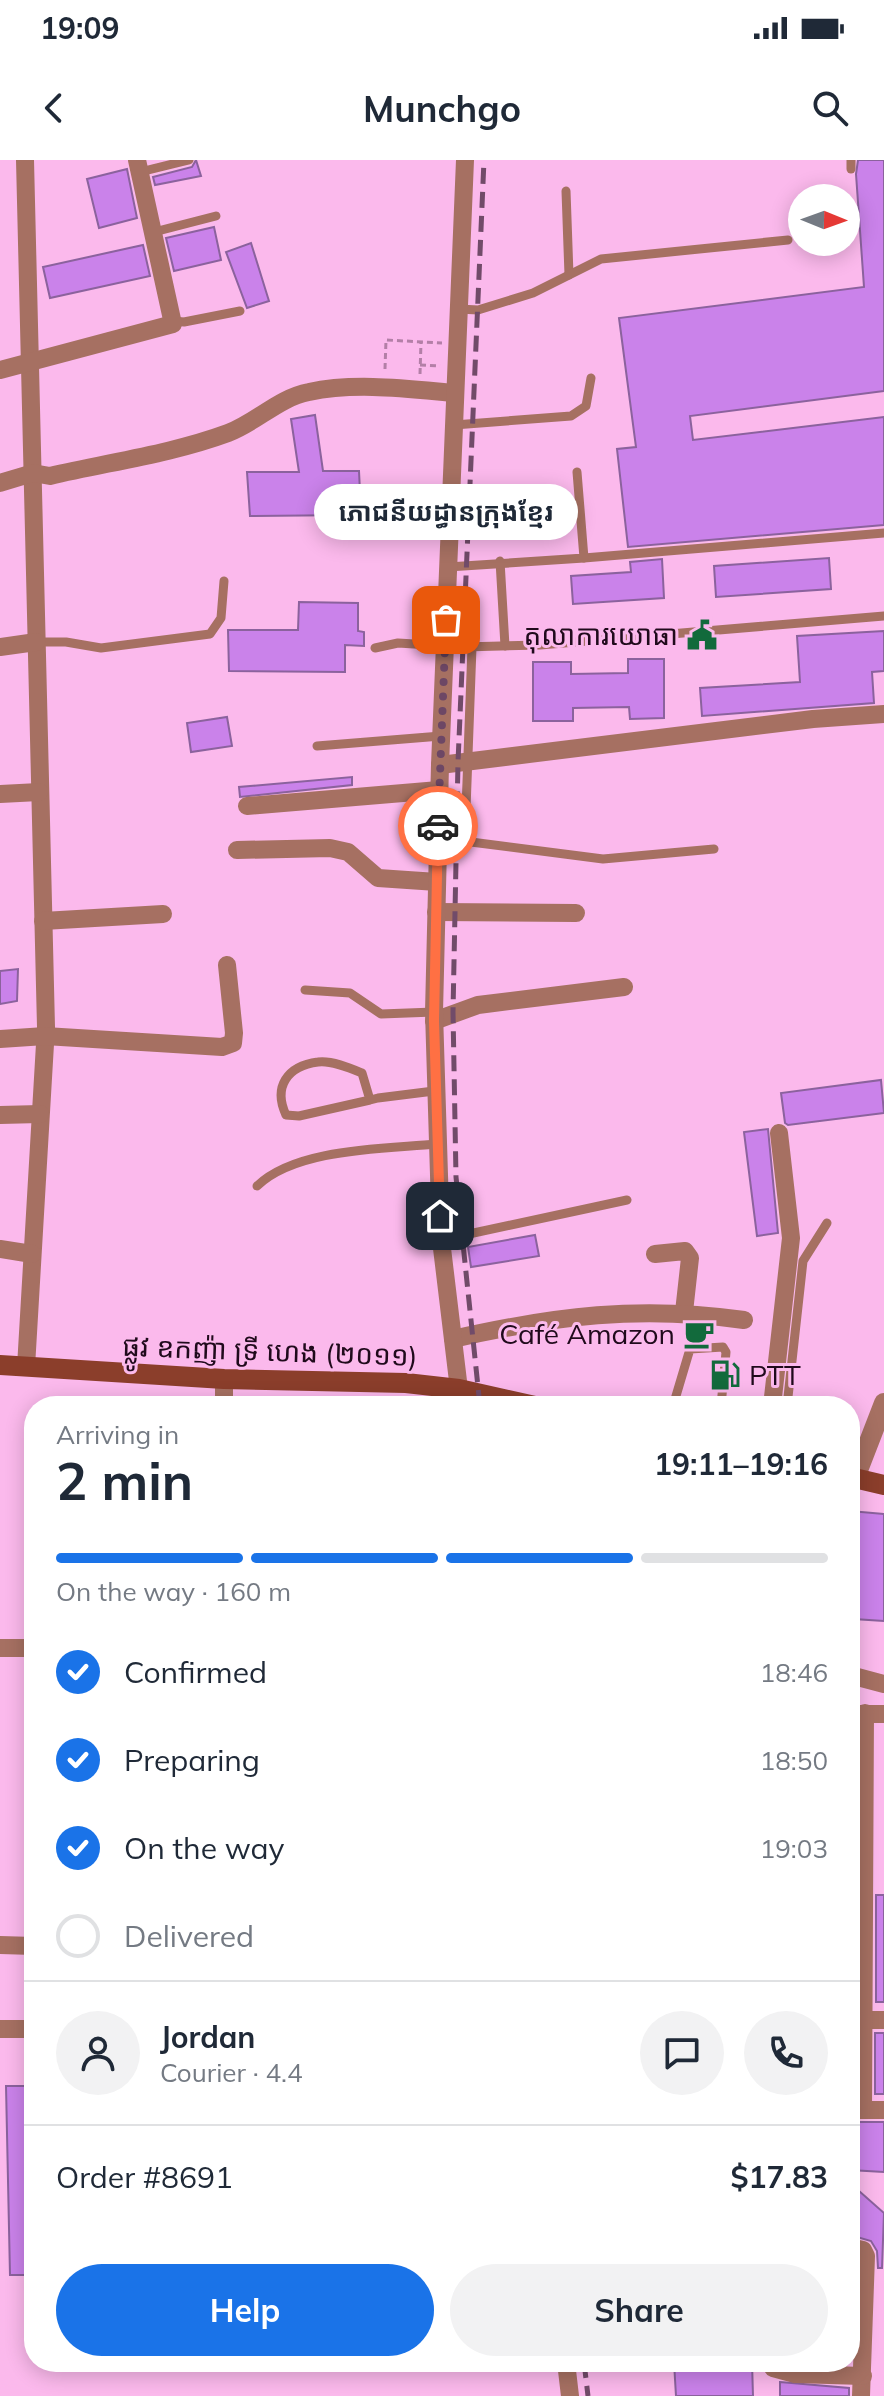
<!DOCTYPE html>
<meta charset="utf-8">
<style>
:root{--surface:#fff;--page:#f2f2f3;--text:#1f2937;--muted:#747a83;--line:#e0e1e3;--accent:#1a73e8}
body{margin:0;font-family:Mulish,"Noto Sans Khmer",sans-serif;background:var(--page);color:var(--text);height:100vh;display:flex;flex-direction:column;font-size:30px;white-space:nowrap}
*{box-sizing:border-box;margin:0}
p{font-size:26px;color:var(--muted)}
.icon{flex:none;width:44px;height:44px;fill:none;stroke:currentColor;stroke-width:2;stroke-linecap:round;stroke-linejoin:round}
.map{position:relative;flex:1;overflow:hidden}
.details{position:absolute;left:24px;top:1236px;width:836px;height:976px;display:flex;flex-direction:column;background:var(--surface);border-radius:32px;box-shadow:0 4px 20px #0003}
.details>*{flex:none}
.needle{width:52px;rotate:91deg}
.controls{position:absolute;left:788px;top:24px;display:grid;gap:16px}
.controls a{display:grid;place-items:center;width:72px;height:72px;border-radius:50%;background:var(--surface);box-shadow:0 4px 20px #0003;font-size:40px}
.pin{position:absolute;display:grid;place-items:center;width:68px;height:68px;color:#fff;margin:-34px;border-radius:16px;box-shadow:0 4px 12px #0006}
.courier{position:absolute;display:grid;place-items:center;width:80px;height:80px;margin:-40px;border:6px solid #ff7043;border-radius:50%;background:#fff;color:#222;box-shadow:0 2px 10px #0007}
.bubble{position:absolute;height:56px;border-radius:28px;background:var(--surface);box-shadow:0 4px 20px #0003;font-size:26px;font-weight:700;line-height:56px;text-align:center}
.overview em{font-style:normal;font-weight:700}
.overview div{display:flex;flex-direction:column-reverse}
.overview{display:flex;align-items:center;justify-content:space-between;height:136px;padding:0 32px}
h1{font-size:52px;font-weight:700;line-height:60px}
.bar{display:grid;grid-template-columns:repeat(4,1fr);gap:12px 8px;align-content:center;height:96px;padding:0 32px}
.bar i{height:10px;border-radius:6px;background:var(--line)}
.bar .active{background:var(--accent)}
.bar p{grid-column:span 4}
.line{display:flex;align-items:center;gap:20px;padding:0 32px;border-top:2px solid var(--line)}
.line div{flex:1}
.round{display:grid;place-items:center;flex:none;width:84px;height:84px;border-radius:42px;background:var(--page)}
ol{padding:0 32px;list-style:none}
li{display:flex;align-items:center;gap:24px;height:88px}
li p{margin-inline-start:auto}
li .icon{padding:8px;border-radius:50%;background:var(--accent);color:#fff;stroke-width:4}
li:last-child{color:var(--muted)}
li i{width:44px;height:44px;border:4px solid var(--line);border-radius:50%}
.primary-button{display:flex;gap:16px;margin-top:auto;padding:16px 32px}
.primary-button a{flex:1;height:92px;border-radius:48px;background:var(--accent);color:#fff;font-size:32px;font-weight:700;line-height:92px;text-align:center}
.primary-button a+a{background:var(--page);color:var(--text)}
.status{display:flex;justify-content:space-between;align-items:center;height:56px;padding:0 40px;background:var(--surface);direction:ltr}
.status svg{height:22px;fill:currentColor}
header{display:flex;justify-content:space-between;align-items:center;height:104px;padding:0 32px;background:var(--surface);font-size:36px;font-weight:700}
.map>svg:first-child{display:block}
</style>
<div class="status"><b>19:09</b><svg viewBox="0 0 49 12"><path d="M0 12V9h3v3zM5 12V6h3v6zM10 12V3h3v9zM15 12V0h3v12zM26 1h20v11H26zM47 4h2v5h-2z"/></svg></div>
<header><svg class="icon" aria-label="back" viewBox="0 0 24 24"><path d="M15 5l-7 7 7 7"/></svg>Munchgo<svg class="icon" aria-label="search" viewBox="0 0 24 24"><circle cx="10" cy="10" r="6"/><path d="M15 15l6 6"/></svg></header>
<div class="map">
<svg width="884" height="2236" viewBox="0 0 884 2236">
<rect width="100%" height="100%" fill="#fbb9ec"/>
<!-- building -->
<g fill="#ca82ea" stroke="#8b629d" stroke-width="2">
<polygon points="196,0 201,16 155,25 153,17 192,7"/>
<polygon points="858,0 884,0 884,231 690,256 693,280 884,257 884,365 628,387 617,289 636,287 619,158 864,127 856,14"/>
<polygon points="127,9 137,58 99,68 87,19"/>
<polygon points="214,67 221,100 174,111 166,78"/>
<polygon points="251,83 269,141 247,148 226,92"/>
<polygon points="143,85 150,116 50,138 43,107"/>
<polygon points="315,255 323,311 359,311 360,332 353,332 353,355 250,356 247,312 299,312 291,259"/>
<polygon points="829,398 831,429 716,437 714,406"/>
<polygon points="662,399 664,438 573,444 571,416 631,412 630,402"/>
<polygon points="299,442 358,443 358,471 364,472 364,486 345,485 345,512 229,511 228,470 298,470"/>
<polygon points="884,471 884,511 872,512 874,543 702,556 700,528 800,522 797,476"/>
<polygon points="628,499 664,499 664,558 630,559 629,547 573,548 573,561 533,561 533,502 571,502 571,514 628,513"/>
<polygon points="227,557 232,586 191,592 187,563"/>
<polygon points="352,617 352,625 240,637 239,627"/>
<polygon points="18,809 17,841 0,844 0,811"/>
<polygon points="881,920 884,953 788,965 785,963 781,933"/>
<polygon points="768,969 778,1073 757,1076 744,972"/>
<polygon points="535,1075 539,1096 471,1107 468,1087"/>
<polygon points="850,1351 884,1354 884,1461 854,1459 856,1425 850,1424"/>
<rect x="876" y="1735" width="8" height="107"/>
<rect x="875" y="1873" width="9" height="61"/>
<polygon points="6,1926 34,1926 34,2115 10,2115"/>
<polygon points="852,1962 884,1962 884,2012 850,2010"/>
<polygon points="850,2023 884,2053 882,2108 878,2108 877,2091 871,2081 850,2075"/>
<polygon points="674,2202 752,2202 753,2236 676,2236"/>
<polygon points="780,2222 849,2228 849,2236 780,2236"/>
</g>
<g fill="none" stroke-linecap="round" stroke-linejoin="round">
<!-- path -->
<g stroke="#b37fa7" stroke-width="3" stroke-dasharray="6 4" stroke-linecap="butt">
<polyline points="420,205 440,206"/>
<polyline points="385,209 386,180 442,183"/>
<polyline points="420,214 421,182"/>
</g>
<!-- service -->
<g stroke="#a67062" stroke-width="9">
<polyline points="851,0 851,9"/>
<polyline points="140,12 189,0"/>
<polyline points="566,31 569,115"/>
<polyline points="154,72 216,56"/>
<polyline points="459,149 478,150 533,133 601,99 788,80"/>
<polyline points="174,161 184,162 240,151"/>
<polyline points="454,265 571,256 586,246 591,218"/>
<polyline points="584,398 884,373"/>
<polyline points="500,401 505,486"/>
<polyline points="448,407 584,398 577,312"/>
<polyline points="36,482 66,482 101,488 210,474 221,458 224,421"/>
<polyline points="472,487 465,676 471,682 603,699 714,689"/>
<polyline points="375,488 398,483 463,487 540,485 884,456"/>
<polyline points="317,586 441,576"/>
<polyline points="437,690 465,676"/>
<polyline points="305,830 350,833 381,854 434,852"/>
<path d="M370 940 362 913C350 908 331 900 318 902 287 906 273 927 286 955L299 956 370 940 378 938 434 931"/>
<path d="M257 1026C296 988 384 989 436 984"/>
<polyline points="441,1080 627,1040"/>
<polyline points="673,1246 690,1189 723,1187 726,1192 721,1246"/>
<polyline points="787,1246 803,1101 827,1063"/>
</g>
<!-- minor -->
<g stroke="#a67062" stroke-width="18">
<polyline points="25,0 46,867 26,1207"/>
<polyline points="0,210 173,164 137,0"/>
<path d="M0 323 33 313 50 316C109 302 171 294 228 273 257 262 278 238 309 232 355 222 409 229 455 233"/>
<polyline points="0,487 36,482"/>
<polyline points="440,605 813,559 884,554"/>
<polyline points="0,634 39,632"/>
<polyline points="247,646 439,630"/>
<polyline points="237,690 330,688 348,692 378,718 437,722"/>
<polyline points="436,752 576,753"/>
<polyline points="43,761 163,754"/>
<polyline points="434,861 478,845 624,827"/>
<polyline points="0,879 45,876 222,887 233,883 234,873 227,805"/>
<polyline points="0,955 40,954"/>
<polyline points="0,1089 32,1094"/>
<polyline points="655,1094 685,1091 690,1098 684,1152"/>
<path d="M453 1179C554 1156 640 1145 744 1160"/>
<polyline points="224,1246 224,1219"/>
<polyline points="461,1246 441,1080 434,852 440,605 465,0"/>
<polyline points="772,1246 791,1078 779,973"/>
<polyline points="0,1488 34,1488"/>
<polyline points="850,1515 884,1524"/>
<polyline points="850,1554 884,1554"/>
<polyline points="0,1785 34,1786"/>
<polyline points="850,1860 884,1860"/>
<polyline points="0,1869 34,1869"/>
<polyline points="850,1950 884,1950"/>
<polyline points="863,1950 865,1553"/>
<polyline points="850,2087 863,2090 866,2096 861,2236"/>
<polyline points="566,2202 570,2236"/>
<polyline points="770,2202 773,2208 795,2214 863,2216"/>
</g>
<!-- tertiary -->
<polyline stroke="#a67062" stroke-width="20" points="855,1318 884,1243"/>
<!-- secondary -->
<g stroke="#8b3e2b" stroke-width="20">
<polyline points="0,1205 224,1219 406,1223 459,1229 535,1246"/>
<polyline points="850,1317 884,1325"/>
</g>
<!-- rail -->
<g stroke="#714b69" stroke-width="5" stroke-dasharray="16 8" stroke-linecap="butt">
<polyline points="480,1246 456,1017 453,852 458,602 484,0"/>
<polyline points="584,2202 588,2236"/>
</g>
</g>
<g fill="none" stroke-linecap="round" stroke-linejoin="round">
<!-- done -->
<polyline stroke="#6d4765" stroke-width="8" stroke-dasharray="0 14.4" points="438,666 446,460"/>
<!-- route -->
<polyline stroke="#ff7043" stroke-width="10" points="438,666 434,861 440,1056"/>
</g>
<!-- icons -->
<defs>
<g id="civic-bare" transform="scale(2.4)"><path d="M-.6-6.5H3V-4.5H.6V-3L4-1V1h2V6H-6V1h2V-1L-.6-3ZM-1.2 2.5V6h2.4V2.5Z" fill="#126a3c" stroke="#fbb9ec" stroke-width="2.5" paint-order="stroke"/></g>
<g id="cafe-bare" transform="scale(2.4)"><path d="M-5.5-4.5H6V0H3Q3 3.5 0 3.5H-2.5Q-5.5 3.5-5.5 0ZM3-3.2v2h1.7v-2ZM-6 4.5H4V6H-6Z" fill="#126a3c" stroke="#fbb9ec" stroke-width="2.5" paint-order="stroke"/></g>
<g id="fuel-bare" transform="scale(2.4)"><path d="M-5.5-6h7V0h2V4h1.3V-2.5L3-4.5l.8-.8L6-3V5H2.5V1h-1V6h-7ZM-4.2-4.7v3.2H.2V-4.7Z" fill="#126a3c" stroke="#fbb9ec" stroke-width="2.5" paint-order="stroke"/></g>
</defs>
<g fill-rule="evenodd">
<use href="#civic-bare" x="702" y="475"/>
<use href="#cafe-bare" x="699" y="1174"/>
<use href="#fuel-bare" x="725" y="1215"/>
</g>
<g text-anchor="middle" stroke-width="6" stroke-linejoin="round" paint-order="stroke">
<!-- poi labels -->
<g font-size="28" fill="#200a1c" stroke="#fbb9ec" text-anchor="end">
<text x="678" y="485">តុលាការយោធា</text>
<text x="675" y="1184">Café Amazon</text>
<text x="749" y="1225" text-anchor="start">PTT</text>
</g>
<!-- street labels -->
<g font-size="28" fill="#200a1c" stroke="#fbb9ec">
<text transform="translate(270 1191) rotate(2)" y="10">ផ្លូវ ឧកញ៉ា ទ្រី ហេង (២០១១)</text>
</g>
</g>
</svg>
<div class="controls">
<a><svg class="needle" viewBox="-14 -14 28 28"><path d="M0-13l5 13h-10z" fill="#e53935"/><path d="M0 13l5-13h-10z" fill="#747a83"/></svg></a>
</div>
<div class="pin" style="left:446px;top:460px;background:#ea580c"><svg class="icon" aria-label="bag" viewBox="0 0 24 24"><path d="M5 8h14l-1 12H6zM9 8a3 3 0 0 1 6 0"/></svg></div>
<div class="pin" style="left:440px;top:1056px;background:#1f2937"><svg class="icon" aria-label="home" viewBox="0 0 24 24"><path d="M3 11l9-7 9 7M6 9v11h12V9"/></svg></div>
<div class="courier" style="left:438px;top:666px"><svg class="icon" aria-label="car" viewBox="0 0 24 24"><path d="M5 17H2v-5l4-1 3-4h7l3 4 3 1v5h-3M9 17h6M6 11h13"/><circle cx="7" cy="17" r="2"/><circle cx="17" cy="17" r="2"/></svg></div>
<div class="bubble" style="left:314px;top:324px;width:264px">ភោជនីយដ្ធានក្រុងខ្មែរ</div>
<section class="details">
<div class="overview"><div><h1>2 min</h1><p>Arriving in</p></div><em>19:11–19:16</em></div>
<div class="bar"><i class="active"></i><i class="active"></i><i class="active"></i><i></i><p>On the way · 160 m</p></div>
<ol>
<li><svg class="icon" aria-label="check" viewBox="0 0 24 24"><path d="M5 12l5 5 9-10"/></svg>Confirmed<p>18:46</p></li>
<li><svg class="icon" aria-label="check" viewBox="0 0 24 24"><path d="M5 12l5 5 9-10"/></svg>Preparing<p>18:50</p></li>
<li><svg class="icon" aria-label="check" viewBox="0 0 24 24"><path d="M5 12l5 5 9-10"/></svg>On the way<p>19:03</p></li>
<li><i></i>Delivered</li>
</ol>
<div class="line" style="height:144px"><a class="round"><svg class="icon" aria-label="person" viewBox="0 0 24 24"><circle cx="12" cy="8" r="4"/><path d="M4 21q1-7 8-7t8 7"/></svg></a><div><b>Jordan</b><p>Courier · 4.4</p></div><a class="round"><svg class="icon" aria-label="chat" viewBox="0 0 24 24"><path d="M4 5h16v11H9l-5 4z"/></svg></a><a class="round"><svg class="icon" aria-label="phone" viewBox="0 0 24 24"><path d="M5 4h4l2 5-3 2q2 4 5 5l2-3 5 2v4C11 20 4 13 5 4z"/></svg></a></div>
<div class="line" style="height:104px"><div>Order #8691</div><b>$17.83</b></div>
<div class="primary-button"><a>Help</a><a>Share</a></div>
</section>
</div>
